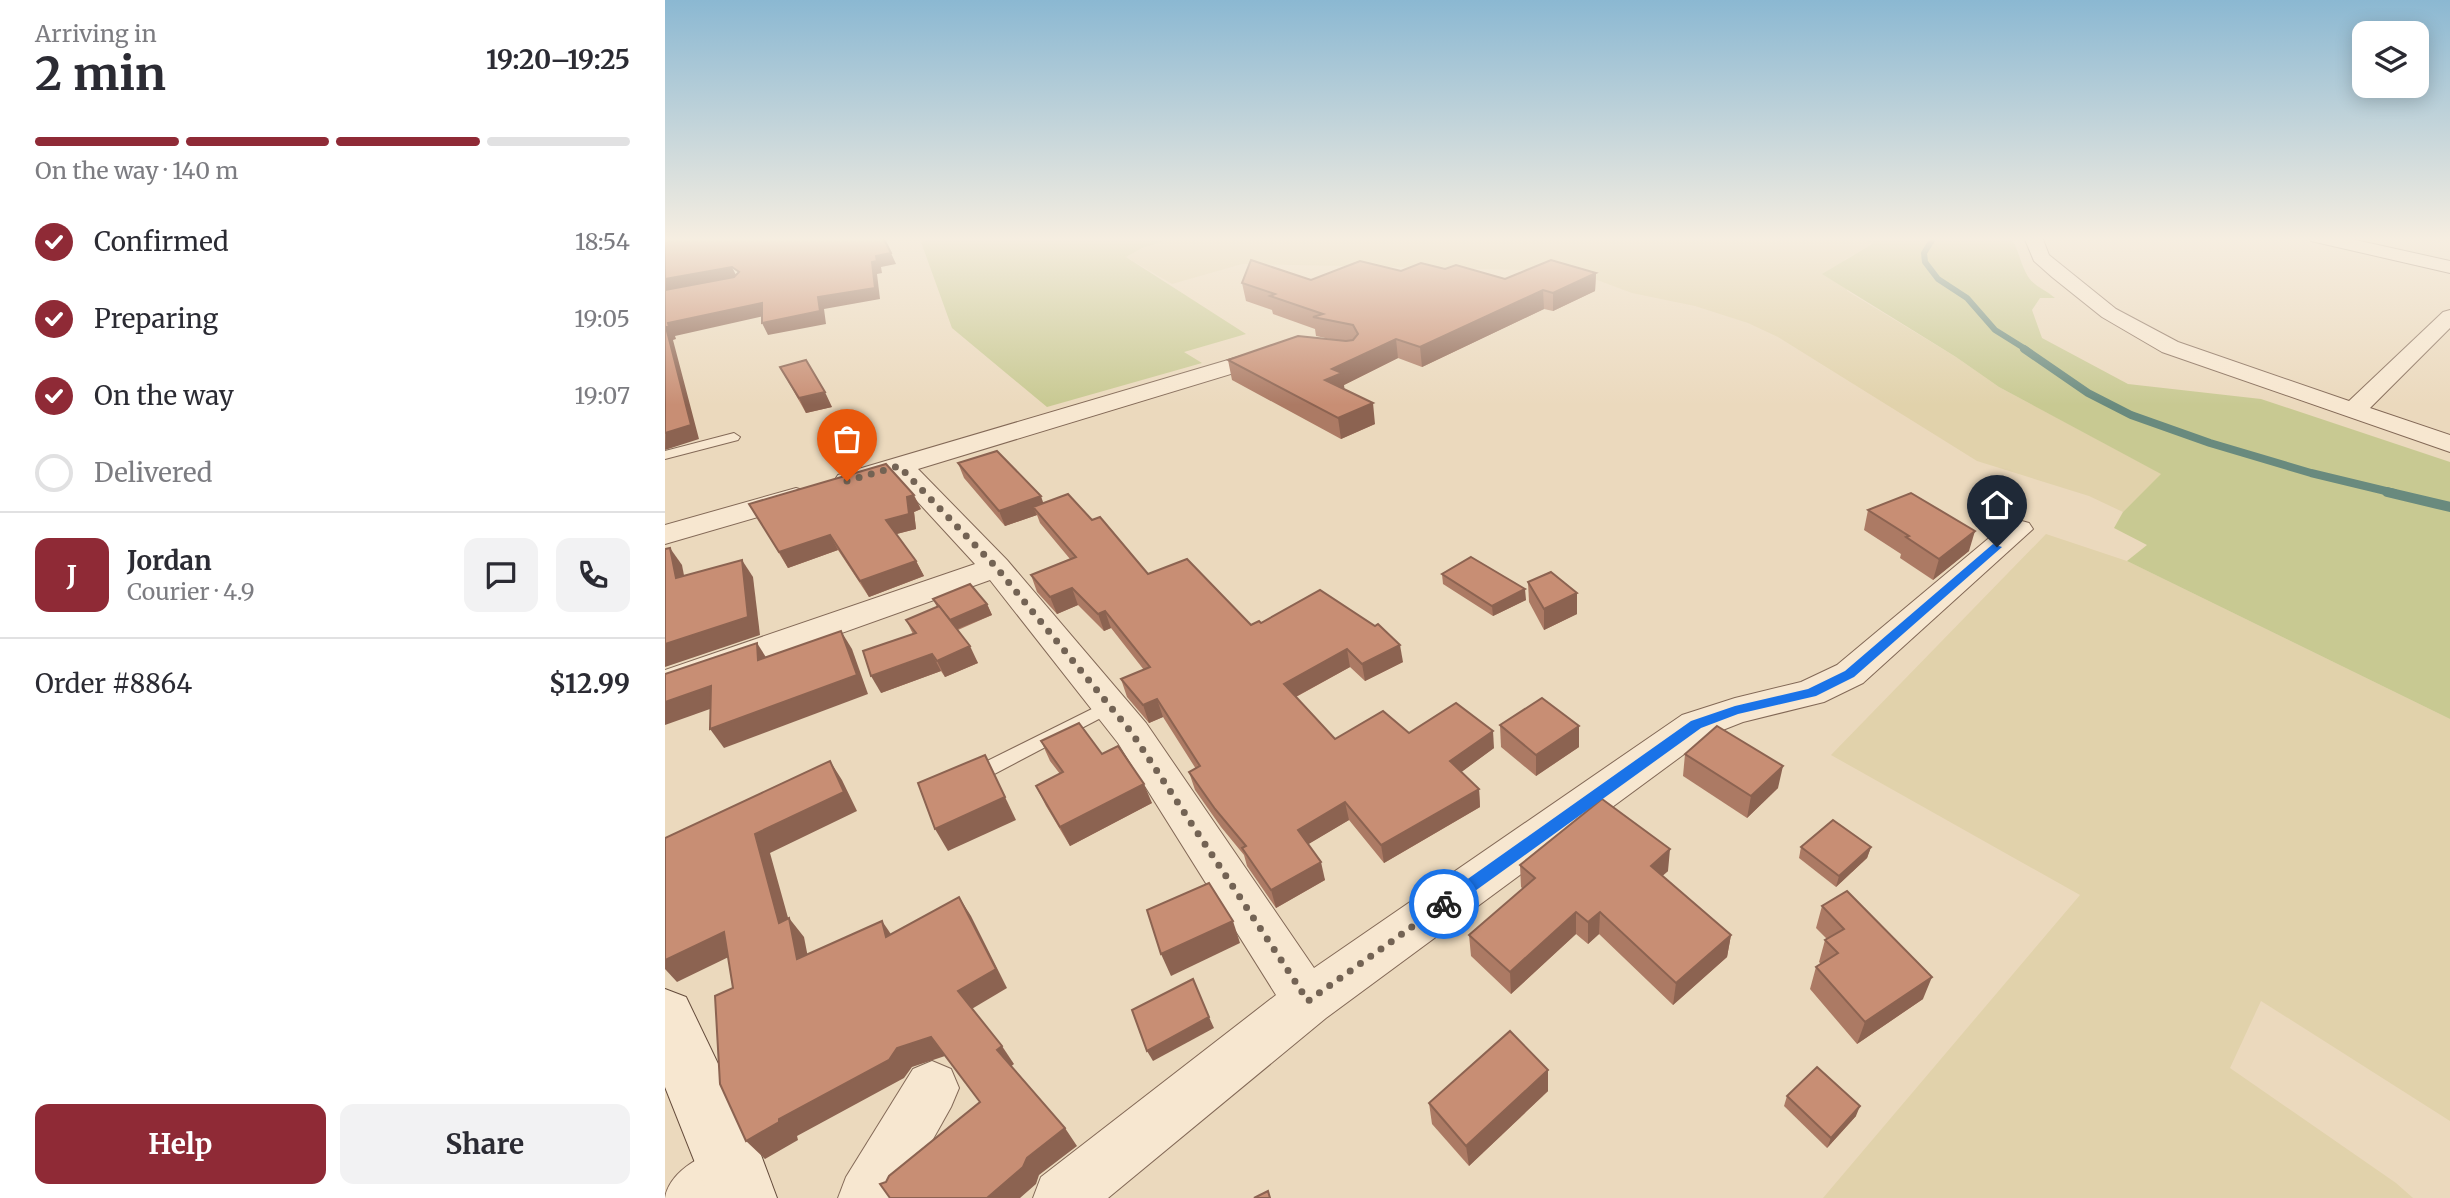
<!DOCTYPE html>
<meta charset="utf-8">
<style>
:root{--surface:#fff;--page:#f2f2f3;--text:#2b2b33;--muted:#7c7c81;--line:#e1e1e2;--accent:#8f2a36}
body{margin:0;font-family:Merriweather,serif;background:var(--page);color:var(--text);height:100vh;display:flex;flex-direction:column;font-size:26px;white-space:nowrap}
*{box-sizing:border-box;margin:0}
p{font-size:23px;color:var(--muted)}
.icon{flex:none;width:38px;height:38px;fill:none;stroke:currentColor;stroke-width:2;stroke-linecap:round;stroke-linejoin:round}
.map{position:relative;flex:1;overflow:hidden}
.details{display:flex;flex-direction:column;background:var(--surface);width:665px}
.details>*{flex:none}
.tools{position:absolute;left:1687px;top:21px;display:grid;gap:14px}
.tools a{display:grid;place-items:center;width:77px;height:77px;border-radius:14px;background:var(--surface);box-shadow:0 4px 18px #0003;font-size:35px}
.pin{position:absolute;display:grid;place-items:center;width:60px;height:60px;color:#fff;margin:-72px -30px;border-radius:50% 50% 50% 0;rotate:-45deg;box-shadow:0 0 7px #0007}
.pin .icon{rotate:45deg}
.courier{position:absolute;display:grid;place-items:center;width:70px;height:70px;margin:-35px;border:5px solid #1a73e8;border-radius:50%;background:#fff;color:#222;box-shadow:0 2px 9px #0007}
.summary em{font-style:normal;font-weight:700}
.summary div{display:flex;flex-direction:column-reverse}
.summary{display:flex;align-items:center;justify-content:space-between;height:119px;padding:0 35px}
h1{font-size:46px;font-weight:700;line-height:52px}
.bar{display:grid;grid-template-columns:repeat(4,1fr);gap:10px 7px;align-content:center;height:84px;padding:0 35px}
.bar i{height:9px;border-radius:5px;background:var(--line)}
.bar .selected{background:var(--accent)}
.bar p{grid-column:span 4}
.line{display:flex;align-items:center;gap:18px;padding:0 35px;border-top:2px solid var(--line)}
.line div{flex:1}
.round{display:grid;place-items:center;flex:none;width:74px;height:74px;border-radius:14px;background:var(--page)}
ol{padding:0 35px;list-style:none}
li{display:flex;align-items:center;gap:21px;height:77px}
li p{margin-inline-start:auto}
li .icon{padding:7px;border-radius:50%;background:var(--accent);color:#fff;stroke-width:4}
li:last-child{color:var(--muted)}
li i{width:38px;height:38px;border:4px solid var(--line);border-radius:50%}
.primary-button{display:flex;gap:14px;margin-top:auto;padding:14px 35px}
.primary-button a{flex:1;height:80px;border-radius:14px;background:var(--accent);color:#fff;font-size:28px;font-weight:700;line-height:80px;text-align:center}
.primary-button a+a{background:var(--page);color:var(--text)}
main{display:flex;flex:1;min-height:0}
.map>svg:first-child{display:block}
</style>
<main>
<section class="details">
<div class="summary"><div><h1>2 min</h1><p>Arriving in</p></div><em>19:20–19:25</em></div>
<div class="bar"><i class="selected"></i><i class="selected"></i><i class="selected"></i><i></i><p>On the way · 140 m</p></div>
<ol>
<li><svg class="icon" aria-label="check" viewBox="0 0 24 24"><path d="M5 12l5 5 9-10"/></svg>Confirmed<p>18:54</p></li>
<li><svg class="icon" aria-label="check" viewBox="0 0 24 24"><path d="M5 12l5 5 9-10"/></svg>Preparing<p>19:05</p></li>
<li><svg class="icon" aria-label="check" viewBox="0 0 24 24"><path d="M5 12l5 5 9-10"/></svg>On the way<p>19:07</p></li>
<li><i></i>Delivered</li>
</ol>
<div class="line" style="height:126px"><b class="round" style="background:var(--accent);color:#fff">J</b><div><b>Jordan</b><p>Courier · 4.9</p></div><a class="round"><svg class="icon" aria-label="chat" viewBox="0 0 24 24"><path d="M4 5h16v11H9l-5 4z"/></svg></a><a class="round"><svg class="icon" aria-label="phone" viewBox="0 0 24 24"><path d="M5 4h4l2 5-3 2q2 4 5 5l2-3 5 2v4C11 20 4 13 5 4z"/></svg></a></div>
<div class="line" style="height:91px"><div>Order #8864</div><b>$12.99</b></div>
<div class="primary-button"><a>Help</a><a>Share</a></div>
</section>
<div class="map">
<svg width="1785" height="1198" viewBox="0 0 1785 1198">
<rect width="100%" height="100%" fill="#ebd9bd"/>
<!-- farmland -->
<g fill="#e1d2ab">
<polygon points="512,237 1176,237 1210,243 1179,260 1182,291 1291,357 1334,387 1497,474 1458,512 1424,496 1312,461 1113,337 1083,323 1030,306 967,293 908,271 577,264 507,284 461,257 477,248"/>
<polygon points="1381,534 1462,561 1785,719 1785,1121 1596,1001 1565,1068 1731,1183 1748,1198 1158,1198 1415,895 1166,755"/>
</g>
<!-- green -->
<g fill="#c8c992">
<polygon points="280,237 512,237 477,248 461,257 581,334 519,352 537,363 382,407 287,328 256,242"/>
<path d="M1176 237H1345C1354 249 1354 260 1361 273 1367 286 1380 289 1390 298H1375L1367 310 1377 338 1463 384 1596 399 1785 462V719L1462 561 1482 545 1449 528 1458 512 1496 474 1334 387 1291 357 1157 274 1209 243Z"/>
</g>
<g fill="none" stroke-linecap="round" stroke-linejoin="round">
<!-- stream-far2 -->
<polyline stroke="#698a7e" stroke-width="6" points="1269,237 1259,253 1260,262 1273,279 1302,298 1330,330 1362,350"/>
<!-- stream-far1 -->
<polyline stroke="#698a7e" stroke-width="8" points="1359,349 1423,393 1466,415 1545,443 1646,473 1729,493"/>
<!-- stream -->
<polyline stroke="#698a7e" stroke-width="10" points="1722,492 1785,507"/>
<!-- lane casing -->
<g stroke="#836957" stroke-width="2">
<g id="lane">
<polygon points="69,433 75,437 73,440 0,459 0,451"/>
<polygon points="445,700 451,702 454,706 451,710 316,781 309,783 302,781 299,776 302,771"/>
</g>
</g>
<!-- street casing -->
<g stroke="#836957" stroke-width="2">
<g id="street">
<polygon points="1359,237 1377,237 1384,255 1451,309 1513,342 1684,401 1778,312 1785,310 1785,328 1705,408 1785,435 1785,452 1497,352 1437,317 1387,277 1369,261"/>
<polygon points="1643,237 1677,237 1785,261 1785,273 1646,241"/>
<polygon points="607,347 615,349 618,354 615,359 253,469 342,560 481,723 649,968 1017,715 1070,698 1136,682 1172,665 1342,523 1353,520 1364,523 1368,529 1198,683 1159,702 1078,722 1045,735 661,1018 443,1198 368,1198 376,1177 611,995 453,743 325,580 0,696 0,670 310,564 229,476 183,489 173,487 169,481 173,475"/>
<polygon points="131,488 141,491 145,497 141,503 0,544 0,525"/>
<polygon points="267,1061 286,1069 294,1088 286,1107 235,1198 173,1198 181,1177 248,1069"/>
<path d="M69 1142 89 1151 98 1171 89 1191 80 1198H0C5 1168 43 1153 69 1142Z"/>
</g>
</g>
<!-- secondary casing -->
<g stroke="#644b3b" stroke-width="2">
<polygon id="secondary" points="0,989 21,997 93,1147 112,1198 44,1198 0,1087"/>
</g>
<!-- lane -->
<use href="#lane" fill="#f7e7d0" fill-rule="evenodd"/>
<!-- street -->
<use href="#street" fill="#f7e7d0" fill-rule="evenodd"/>
<!-- secondary -->
<use href="#secondary" fill="#f7e7d0" fill-rule="evenodd"/>
</g>
<!-- wall -->
<g fill="#ac7a64">
<polygon points="780,269 840,279 931,273 930,291 888,311 879,309 757,367 733,358 679,385 679,389 710,424 676,439 567,380 563,360 670,340 651,336 650,329 608,314 607,310 581,301 577,283 646,280 736,271"/>
<polygon points="115,367 167,407 141,413"/>
<polygon points="293,463 378,503 427,520 483,574 586,625 596,623 738,662 700,681 685,667 631,697 670,739 744,733 829,748 796,772 814,789 815,807 719,863 684,820 643,844 660,880 611,908 582,866 579,855 556,827 530,790 524,772 531,769 498,717 484,723 462,697 456,679 479,670 446,628 439,631 413,605 392,614 372,592 366,575 405,559 375,523 372,515 340,526 299,478"/>
<polygon points="84,504 256,509 249,512 251,529 231,534 251,561 259,576 204,597 173,550 123,568"/>
<polygon points="1203,510 1304,551 1268,580 1235,558 1236,554 1199,530"/>
<polygon points="777,574 861,600 828,616 778,584"/>
<polygon points="863,582 912,593 912,614 879,630 864,602"/>
<polygon points="268,599 322,604 327,615 293,630 313,663 280,677 276,671 216,693 248,634 241,620 272,607"/>
<polygon points="835,725 914,726 914,747 871,776 836,747"/>
<polygon points="376,741 437,754 487,803 405,846 381,806 371,786 395,774 385,761"/>
<polygon points="1020,754 1113,788 1082,818 1018,776"/>
<polygon points="1136,847 1206,847 1202,858 1171,887 1134,858"/>
<polygon points="855,865 1003,871 997,876 1066,935 1062,957 1008,1005 934,934 923,944 911,934 846,994 806,956 804,935 858,889 856,887"/>
<polygon points="1157,906 1258,999 1192,1044 1145,989 1151,967 1156,964 1154,962 1160,940 1162,939 1151,928"/>
<polygon points="883,1070 883,1091 804,1166 767,1124 764,1103"/>
<polygon points="1122,1096 1191,1116 1162,1148 1119,1106"/>
</g>
<!-- shaded-wall -->
<g fill="#8c6351">
<polygon points="226,253 231,264 216,267 217,273 212,274 215,299 159,309 161,324 103,335 97,323 153,297 207,262 211,256"/>
<polygon points="67,267 73,279 0,292 0,279"/>
<polygon points="931,273 930,291 888,311 888,293"/>
<polygon points="878,290 879,309 757,367 755,347"/>
<polygon points="97,303 103,315 10,336 11,339 8,340 34,439 0,450 1,327 3,323"/>
<polygon points="731,339 733,358 679,385 680,393 660,380 667,369"/>
<polygon points="160,392 167,407 141,413 134,398"/>
<polygon points="708,403 710,424 676,439 673,418"/>
<polygon points="249,495 256,509 249,512 251,529 228,535 221,520 242,497"/>
<polygon points="376,496 381,511 368,507 372,515 340,526 334,511"/>
<polygon points="1310,531 1304,551 1268,580 1274,559"/>
<polygon points="165,535 173,550 123,568 114,552"/>
<polygon points="5,548 17,565 23,596 11,578"/>
<polygon points="77,560 88,577 95,635 0,667 0,644"/>
<polygon points="251,561 259,576 204,597 195,581"/>
<polygon points="407,588 413,605 392,614 385,597"/>
<polygon points="860,589 861,600 828,616 827,606"/>
<polygon points="912,593 912,614 879,630 879,609"/>
<polygon points="322,604 327,615 290,630 285,620"/>
<polygon points="440,611 446,628 439,631 433,614"/>
<polygon points="176,631 187,649 203,694 59,748 45,729"/>
<polygon points="92,643 104,662 93,660"/>
<polygon points="735,645 738,662 700,681 697,664"/>
<polygon points="305,646 313,663 280,677 272,661"/>
<polygon points="682,649 685,667 623,701 619,684"/>
<polygon points="267,654 276,671 216,693 206,676"/>
<polygon points="46,686 59,704 0,725 0,702"/>
<polygon points="492,699 498,717 484,723 478,705"/>
<polygon points="914,726 914,747 871,776 871,755"/>
<polygon points="828,731 829,748 787,779 785,761"/>
<polygon points="320,755 351,820 283,851 270,829"/>
<polygon points="165,761 177,780 192,811 105,853 127,932 124,918 139,937 147,978 132,959 114,923 90,834"/>
<polygon points="1118,766 1113,788 1082,818 1086,796"/>
<polygon points="479,784 487,803 405,846 395,827"/>
<polygon points="814,789 815,807 719,863 716,845"/>
<polygon points="680,802 684,820 637,848 633,830"/>
<polygon points="1206,847 1202,858 1171,887 1174,876"/>
<polygon points="1005,849 1003,871 984,888 986,866"/>
<polygon points="656,862 660,880 611,908 606,890"/>
<polygon points="294,897 306,916 342,988 305,1010 293,991"/>
<polygon points="911,912 911,934 846,994 845,972"/>
<polygon points="935,912 934,934 923,944 923,922"/>
<polygon points="217,921 230,940 221,937"/>
<polygon points="568,921 575,943 506,976 496,954"/>
<polygon points="59,932 76,951 12,982 0,969 0,960"/>
<polygon points="1066,935 1062,957 1008,1005 1011,983"/>
<polygon points="1267,977 1258,999 1192,1044 1200,1022"/>
<polygon points="544,1017 549,1028 488,1061 482,1051"/>
<polygon points="266,1037 280,1056 247,1067 239,1078 132,1136 133,1140 100,1159 81,1141 114,1119 232,1048"/>
<polygon points="337,1046 349,1064 344,1068 332,1050"/>
<polygon points="883,1070 883,1091 804,1166 801,1146"/>
<polygon points="1195,1106 1191,1116 1162,1148 1166,1138"/>
<polygon points="400,1128 412,1146 374,1175 371,1184 355,1198 322,1198 362,1158"/>
</g>
<!-- building -->
<g fill="#c88e74" stroke="#8c6351" stroke-width="2">
<polygon points="0,237 218,237 226,253 211,256 212,261 207,262 210,288 153,297 155,311 97,323 97,303 3,323 4,327 1,327 26,425 0,433 0,290 69,277 74,272 67,267 0,279"/>
<polygon points="586,260 646,280 695,261 736,271 756,263 780,269 791,265 840,279 886,260 931,273 888,293 878,290 755,347 731,339 667,369 677,373 660,380 708,403 673,418 563,360 633,336 681,341 688,340 693,334 688,325 648,317 658,314 605,296 610,294 577,283"/>
<polygon points="141,360 160,392 134,398 115,367"/>
<polygon points="332,451 376,496 334,511 293,463"/>
<polygon points="221,464 249,495 242,497 244,514 221,520 251,561 195,581 165,535 114,552 84,504"/>
<polygon points="1246,493 1310,531 1274,559 1241,537 1244,536 1203,510"/>
<polygon points="403,494 427,520 435,517 483,574 522,559 586,625 594,621 596,623 655,590 710,626 713,624 735,645 697,664 682,649 619,684 670,739 718,711 744,733 791,703 828,731 785,761 814,789 716,845 680,802 633,830 656,862 606,890 577,848 581,846 550,809 524,772 535,766 492,699 478,705 456,679 485,667 440,611 433,614 407,588 385,597 366,575 411,557 368,507"/>
<polygon points="5,548 11,578 77,560 83,617 0,644 0,549"/>
<polygon points="806,557 860,589 827,606 777,574"/>
<polygon points="886,572 912,593 879,609 863,582"/>
<polygon points="305,584 322,604 285,620 268,599"/>
<polygon points="274,606 305,646 272,661 267,654 206,676 198,651 251,633 241,620"/>
<polygon points="176,631 192,675 45,729 46,686 0,702 0,674 92,643 93,660"/>
<polygon points="877,698 914,726 871,755 835,725"/>
<polygon points="414,723 437,754 453,746 479,784 395,827 371,786 398,772 376,741"/>
<polygon points="1052,726 1118,766 1086,796 1020,754"/>
<polygon points="320,755 340,797 270,829 253,783"/>
<polygon points="165,761 179,792 90,834 114,923 124,918 132,959 217,921 221,937 294,897 331,969 293,991 337,1046 332,1050 400,1128 362,1158 358,1167 322,1198 225,1198 215,1184 221,1182 224,1176 315,1102 266,1037 232,1048 224,1060 114,1119 114,1122 81,1141 55,1084 50,996 68,988 59,932 0,960 0,838"/>
<polygon points="937,799 1005,849 986,866 1066,935 1011,983 935,912 923,922 911,912 845,972 804,935 870,878 855,865"/>
<polygon points="1168,820 1206,847 1174,876 1136,847"/>
<polygon points="544,883 568,921 496,954 482,910"/>
<polygon points="1182,891 1267,977 1200,1022 1151,967 1173,953 1160,940 1179,929 1157,906"/>
<polygon points="528,979 544,1017 482,1051 467,1010"/>
<polygon points="845,1031 883,1070 801,1146 764,1103"/>
<polygon points="1152,1067 1195,1106 1166,1138 1122,1096"/>
<polygon points="603,1191 605,1198 589,1198"/>
</g>
<!-- sky -->
<linearGradient id="sky" x2="0" y2="1"><stop stop-color="#8bb8d2"/><stop offset="0.59" stop-color="#f6eee1"/><stop offset="1" stop-color="#f6eee1" stop-opacity="0"/></linearGradient>
<rect width="1785" height="405" fill="url(#sky)"/>
<!-- route -->
<polygon fill="#1a73e8" points="1328,544 1337,547 1189,677 1151,696 1073,714 1036,728 785,909 773,909 771,904 773,900 1026,721 1070,706 1143,689 1180,671"/>
<g fill="none" stroke-linecap="round" stroke-linejoin="round">
<!-- done -->
<polyline stroke="#736354" stroke-width="7" stroke-dasharray="0 12.6" points="182,481 234,466 331,567 467,733 643,1001 779,904"/>
</g>
</svg>
<div class="tools">
<a><svg class="icon" aria-label="layers" viewBox="0 0 24 24"><path d="M12 4l9 5-9 5-9-5zM3 14l9 5 9-5"/></svg></a>
</div>
<div class="pin" style="left:182px;top:481px;background:#ea580c"><svg class="icon" aria-label="bag" viewBox="0 0 24 24"><path d="M5 8h14l-1 12H6zM9 8a3 3 0 0 1 6 0"/></svg></div>
<div class="pin" style="left:1332px;top:547px;background:#1f2937"><svg class="icon" aria-label="home" viewBox="0 0 24 24"><path d="M3 11l9-7 9 7M6 9v11h12V9"/></svg></div>
<div class="courier" style="left:779px;top:904px"><svg class="icon" aria-label="bike" viewBox="0 0 24 24"><circle cx="6" cy="16" r="4"/><circle cx="18" cy="16" r="4"/><path d="M6 16l4-8h5l3 8M10 8l3 8H6M13 5h3"/></svg></div>
</div>
</main>
